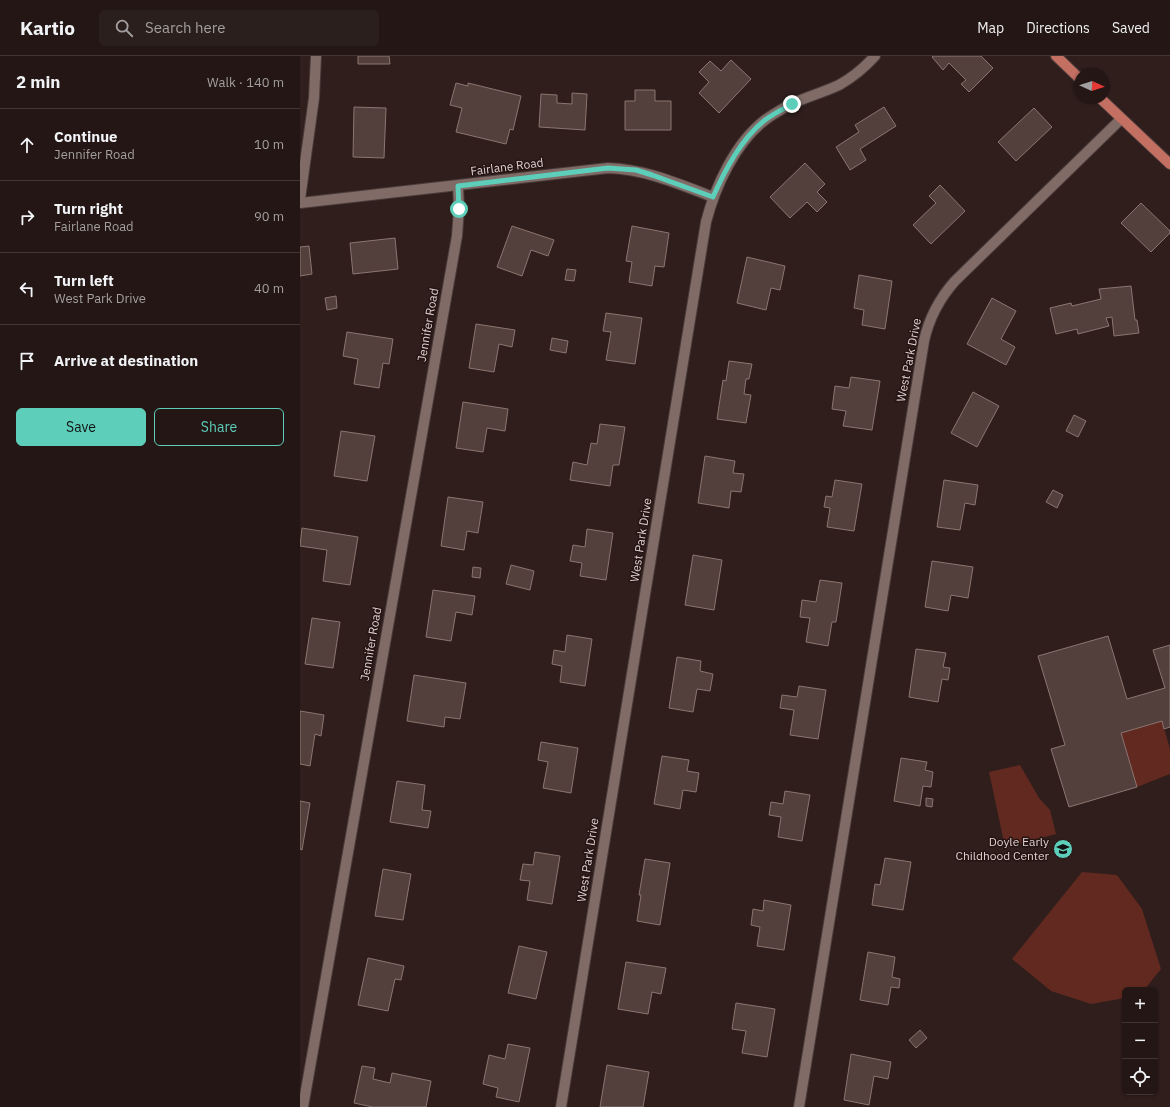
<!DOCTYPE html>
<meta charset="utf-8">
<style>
:root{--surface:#231614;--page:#2b1f1d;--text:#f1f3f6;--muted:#a39fa0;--line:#403534;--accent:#5cceba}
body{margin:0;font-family:"IBM Plex Sans",sans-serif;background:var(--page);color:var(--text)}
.controls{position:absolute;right:12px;bottom:12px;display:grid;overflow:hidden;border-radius:6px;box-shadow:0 1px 3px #0004}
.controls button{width:36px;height:36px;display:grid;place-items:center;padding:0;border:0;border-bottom:1px solid var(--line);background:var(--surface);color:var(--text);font:20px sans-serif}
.compass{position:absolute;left:774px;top:12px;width:36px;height:36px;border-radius:50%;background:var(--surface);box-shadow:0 1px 3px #0004;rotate:93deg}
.stop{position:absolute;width:12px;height:12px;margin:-9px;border:3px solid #5cceba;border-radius:50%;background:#fff}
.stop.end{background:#5cceba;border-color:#fff;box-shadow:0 1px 4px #0008}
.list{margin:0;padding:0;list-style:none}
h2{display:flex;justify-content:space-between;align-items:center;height:52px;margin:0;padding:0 16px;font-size:17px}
h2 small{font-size:13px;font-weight:400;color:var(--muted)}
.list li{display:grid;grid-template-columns:26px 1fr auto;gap:12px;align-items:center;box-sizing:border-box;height:72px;padding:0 16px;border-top:1px solid var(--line)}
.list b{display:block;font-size:15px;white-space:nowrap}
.list p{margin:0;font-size:13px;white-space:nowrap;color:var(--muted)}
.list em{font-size:13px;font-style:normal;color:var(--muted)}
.actions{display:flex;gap:8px;padding:12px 16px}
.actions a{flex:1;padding:9px 0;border:1px solid var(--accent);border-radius:6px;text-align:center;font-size:14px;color:var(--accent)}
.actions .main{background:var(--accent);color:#111}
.icon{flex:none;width:22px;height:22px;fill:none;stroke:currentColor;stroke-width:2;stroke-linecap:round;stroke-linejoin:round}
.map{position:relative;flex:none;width:870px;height:1051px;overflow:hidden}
header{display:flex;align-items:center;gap:24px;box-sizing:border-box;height:56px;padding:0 20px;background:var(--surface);border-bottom:1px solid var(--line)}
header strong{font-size:19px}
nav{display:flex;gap:22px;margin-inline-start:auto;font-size:14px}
.search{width:280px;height:36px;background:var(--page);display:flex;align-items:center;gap:10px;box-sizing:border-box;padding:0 14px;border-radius:6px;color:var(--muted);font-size:15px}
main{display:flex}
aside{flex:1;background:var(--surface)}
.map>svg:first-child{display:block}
</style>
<header>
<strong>Kartio</strong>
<div class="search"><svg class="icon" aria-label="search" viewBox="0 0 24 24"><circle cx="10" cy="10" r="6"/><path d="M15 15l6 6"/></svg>Search here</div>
<nav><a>Map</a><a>Directions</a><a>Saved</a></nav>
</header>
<main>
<aside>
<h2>2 min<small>Walk · 140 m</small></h2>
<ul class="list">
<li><svg class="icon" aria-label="ahead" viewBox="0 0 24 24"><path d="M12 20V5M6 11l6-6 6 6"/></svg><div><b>Continue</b><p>Jennifer Road</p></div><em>10 m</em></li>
<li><svg class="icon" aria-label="right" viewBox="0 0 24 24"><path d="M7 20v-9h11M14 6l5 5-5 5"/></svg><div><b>Turn right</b><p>Fairlane Road</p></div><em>90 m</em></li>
<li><svg class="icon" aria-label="left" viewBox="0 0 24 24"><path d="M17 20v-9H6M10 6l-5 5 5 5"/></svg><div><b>Turn left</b><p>West Park Drive</p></div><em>40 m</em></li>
<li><svg class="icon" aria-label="arrive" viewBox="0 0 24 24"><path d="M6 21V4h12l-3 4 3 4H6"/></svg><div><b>Arrive at destination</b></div></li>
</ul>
<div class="actions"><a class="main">Save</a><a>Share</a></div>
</aside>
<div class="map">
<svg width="870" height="1051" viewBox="0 0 870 1051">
<rect width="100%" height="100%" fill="#2f1e1b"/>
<g fill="#622920">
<path d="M862,665L870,693V718L837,731L821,677Z"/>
<path d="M720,709L739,742L750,754L756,778L705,791L689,716Z"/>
<path d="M782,816L817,819L842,853L861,913L844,934H825V942L791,948L751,935L712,903Z"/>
</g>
<g fill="#53403c" stroke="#8b7571">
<path d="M58,0H89L90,8H58Z"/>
<path d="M633,0H681L693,12L669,36L661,28L666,24L649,7L643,14L632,1Z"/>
<path d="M431,4L451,23L419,57L399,37L409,26L399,16L410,5L421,15Z"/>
<path d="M156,27L168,30V27L221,40L213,74L210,73L206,88L156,76L162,52L150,49Z"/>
<path d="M335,34H355V45H371V74H325V45H335Z"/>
<path d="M272,37L287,38L285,74L239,71L241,38L257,39V47L272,48Z"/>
<path d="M54,51L86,52L84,102L53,101Z"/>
<path d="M584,51L596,70L560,93L566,104L550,114L536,91L559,76L555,69Z"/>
<path d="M734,52L752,71L716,105L698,86Z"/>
<path d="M505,107L525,128L517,136L527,146L517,156L507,146L490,162L470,141Z"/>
<path d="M640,129L665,155L631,188L613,169L636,147L629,140Z"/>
<path d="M841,147L870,175V177L851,196L821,167Z"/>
<path d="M212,170L254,184L248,200L231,194L222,220L197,211Z"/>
<path d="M332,170L369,177L364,211L355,210L352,230L329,226L332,206L326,205Z"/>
<path d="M95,182L98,213L53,218L50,187Z"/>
<path d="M9,190L12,218L0,220V191Z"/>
<path d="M447,201L485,210L480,234L471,232L466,254L437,247Z"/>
<path d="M267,213L276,214L274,225L265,224Z"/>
<path d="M559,219L592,225L585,273L562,269L564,254L554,252Z"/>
<path d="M831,230L835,264H837L839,277L814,280L812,261L806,262L809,270L778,278L777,273L756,278L750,252L771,247L772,250L801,243L799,233Z"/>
<path d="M36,240L37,252L27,254L25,242Z"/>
<path d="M692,242L716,255L701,283L715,291L706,309L667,288Z"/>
<path d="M306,257L342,262L335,308L306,304L311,276L303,275Z"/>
<path d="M176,268L215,274L212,291L199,288L194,316L169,312Z"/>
<path d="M47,276L93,283L89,308L83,307L79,332L54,328L58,303L43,300Z"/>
<path d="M252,282L268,285L266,297L250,294Z"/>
<path d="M429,305L452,308L449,323H446L444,338L451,339L446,367L417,363L423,324L426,325Z"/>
<path d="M551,321L580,325L572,374L543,370L546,355L532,353L535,330L549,332Z"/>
<path d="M673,336L699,350L677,391L651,377Z"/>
<path d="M163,346L208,353L205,375L187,372L183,396L156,392Z"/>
<path d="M774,359L786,365L778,381L766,375Z"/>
<path d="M300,368L325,371L319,409H313L310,430L270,424L273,406L287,409L291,387L297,388Z"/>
<path d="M41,375L75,380L67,425L34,420Z"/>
<path d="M405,400L435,405L433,417L444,418L441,436L431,435L429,452L398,447Z"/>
<path d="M535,424L562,428L554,475L527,471L530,452L524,451L526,440L532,441Z"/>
<path d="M644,424L678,429L675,449L665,447L660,474L637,471Z"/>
<path d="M753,434L763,439L757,452L746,446Z"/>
<path d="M148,441L183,446L178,477L167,475L164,494L141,490Z"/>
<path d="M2,472L58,481L50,529L23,525L27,494L0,490Z"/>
<path d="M287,473L313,477L306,524L280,520L282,507L270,505L273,489L285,491Z"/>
<path d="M393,499L422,504L414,554L385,549Z"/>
<path d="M632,505L673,511L668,542L651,539L648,555L625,551Z"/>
<path d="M211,509L234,515L230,534L206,528Z"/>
<path d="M173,511L181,512L180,522L172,521Z"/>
<path d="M520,524L542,527L536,566H532L528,590L506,586L510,562L500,561L502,544L516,546Z"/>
<path d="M133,534L175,540L172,559L156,556L151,585L126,581Z"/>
<path d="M12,562L40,566L33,612L5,608Z"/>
<path d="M267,579L292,583L285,630L260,626L262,610L252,608L254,594L265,596Z"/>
<path d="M808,580L827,643L865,632L853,594L870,589V671L864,673L862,665L821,677L837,731L769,751L751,693L765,689L738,600Z"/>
<path d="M616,593L646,597L643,611L650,612L648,624L642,623L638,646L609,641Z"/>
<path d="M377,601L401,605L400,615L413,618L410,635L397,633L393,656L369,652Z"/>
<path d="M114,619L166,627L160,663L145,661L144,671L107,665Z"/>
<path d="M499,630L526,634L518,683L490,679L494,654L480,652L482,639L497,641Z"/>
<path d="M0,655L24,659L21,680L15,678L10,710L0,708Z"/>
<path d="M241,686L278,692L271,737L243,732L248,706L238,704Z"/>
<path d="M362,700L389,704L387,715L399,717L396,736L383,734L380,753L354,748Z"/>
<path d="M601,702L627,706L625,714L633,716L631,731L623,730L620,750L594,745Z"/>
<path d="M97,725L125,729L122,754L131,755L128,772L90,766Z"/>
<path d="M485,735L510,739L502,785L478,781L481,761L469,759L471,746L483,748Z"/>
<path d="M626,742L633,743L632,751L626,750Z"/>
<path d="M0,745L10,747L2,794L0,793Z"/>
<path d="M235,796L260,800L252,848L227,844L230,825L220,824L223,808L233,809Z"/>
<path d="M585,802L611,806L603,854L572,849L575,828L580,829Z"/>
<path d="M345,803L370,807L360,869L337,865L341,839H339Z"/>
<path d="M83,813L111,818L103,864L75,860Z"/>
<path d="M464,844L491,849L484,894L457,890L460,871L451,869L453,853L463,855Z"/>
<path d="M219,890L247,896L236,943L208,937Z"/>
<path d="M568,896L595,901L592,921L600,923L599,932L591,931L588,949L560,944Z"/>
<path d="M68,902L104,910L101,924L95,923L88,955L58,949Z"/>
<path d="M326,906L366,912L361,938L352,936L348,958L318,953Z"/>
<path d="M436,947L475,953L467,1001L442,997L446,975L432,973Z"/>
<path d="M620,974L627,982L616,992L609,984Z"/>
<path d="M208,988L230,992L219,1046L196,1041L198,1032L183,1028L189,999L205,1003Z"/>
<path d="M551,998L591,1006L588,1023L574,1020L569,1049L544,1044Z"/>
<path d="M307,1009L349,1016L343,1051H300Z"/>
<path d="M62,1010L75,1012L73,1023L90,1027L92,1017L131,1025L126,1051H73L54,1047Z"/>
</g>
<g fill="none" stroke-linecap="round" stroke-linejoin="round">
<defs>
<g id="minor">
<path d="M0,143L14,42L16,0"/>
<path d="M0,147L308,112C345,113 379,128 413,141"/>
<path d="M3,1051L157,180L159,153L158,130"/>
<path d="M261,1051L406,166C415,131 435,87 465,64C473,58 482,53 491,48C507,41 524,36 539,29C552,22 565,11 575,0"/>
<path d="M499,1051L624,285C629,262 639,243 655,225L821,63"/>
</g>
<g id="major">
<path d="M756,0L780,23"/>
<path d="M800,42L870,108"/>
</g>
</defs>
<use href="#minor" stroke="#4a3c3b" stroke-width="12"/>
<use href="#major" stroke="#4a3c3b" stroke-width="12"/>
<use href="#minor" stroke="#806b67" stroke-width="10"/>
<use href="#major" stroke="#c36f62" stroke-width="10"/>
</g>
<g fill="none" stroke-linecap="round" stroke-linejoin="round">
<path stroke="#5cceba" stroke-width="5" d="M159,153L158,130L308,112L336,114L352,119L413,141C425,114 441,83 465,64C473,58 483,53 492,48"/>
</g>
<defs>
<symbol id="school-disc" viewBox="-11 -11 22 22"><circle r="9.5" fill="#5cceba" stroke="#251412"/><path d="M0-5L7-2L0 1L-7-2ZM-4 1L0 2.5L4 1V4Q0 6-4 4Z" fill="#111"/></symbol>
</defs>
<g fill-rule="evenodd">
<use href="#school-disc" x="752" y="782" width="22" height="22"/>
</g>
<g text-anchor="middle" stroke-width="3" stroke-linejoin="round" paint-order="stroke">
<g font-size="12" fill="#ded2d0" stroke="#251412">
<text transform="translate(207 111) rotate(-7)" y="4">Fairlane Road</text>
<text transform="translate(128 269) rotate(-80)" y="4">Jennifer Road</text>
<text transform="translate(609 304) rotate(-79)" y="4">West Park Drive</text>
<text transform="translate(341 484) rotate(-81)" y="4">West Park Drive</text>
<text transform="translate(71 588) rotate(-80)" y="4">Jennifer Road</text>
<text transform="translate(288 804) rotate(-81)" y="4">West Park Drive</text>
</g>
<g font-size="12" fill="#ded2d0" stroke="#251412" text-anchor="end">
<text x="749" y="790">Doyle Early<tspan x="749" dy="14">Childhood Center</tspan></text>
</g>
</g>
</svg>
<div class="controls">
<button>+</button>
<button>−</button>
<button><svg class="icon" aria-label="locate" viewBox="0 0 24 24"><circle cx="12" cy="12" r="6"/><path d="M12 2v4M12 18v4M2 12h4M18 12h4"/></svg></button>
</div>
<svg class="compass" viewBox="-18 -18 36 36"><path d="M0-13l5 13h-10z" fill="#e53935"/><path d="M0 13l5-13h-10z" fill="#a39fa0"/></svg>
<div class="stop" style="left:159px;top:153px"></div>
<div class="stop end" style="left:492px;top:48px"></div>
</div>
</main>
